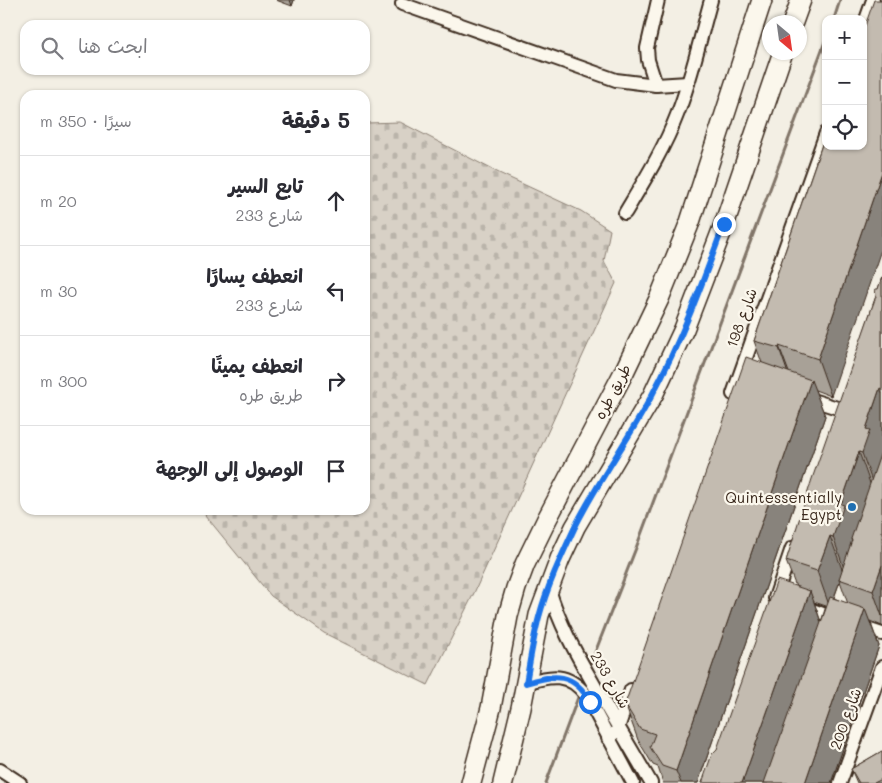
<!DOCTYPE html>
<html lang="ar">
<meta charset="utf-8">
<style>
:root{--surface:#fff;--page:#f2f2f3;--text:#2b2b33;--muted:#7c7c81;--line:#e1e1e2}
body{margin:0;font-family:Mali,"Playpen Sans Arabic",sans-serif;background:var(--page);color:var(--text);direction:rtl}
.controls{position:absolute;right:15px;top:15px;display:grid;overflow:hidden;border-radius:10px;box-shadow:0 1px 4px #0004}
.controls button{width:45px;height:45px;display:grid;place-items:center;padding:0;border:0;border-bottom:1px solid var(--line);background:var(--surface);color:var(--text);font:25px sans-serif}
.compass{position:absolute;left:762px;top:15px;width:45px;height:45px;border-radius:50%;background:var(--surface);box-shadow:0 1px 4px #0004;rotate:151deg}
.stop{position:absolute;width:15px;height:15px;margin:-11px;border:4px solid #1a73e8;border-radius:50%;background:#fff}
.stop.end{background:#1a73e8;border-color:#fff;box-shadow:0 1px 5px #0008}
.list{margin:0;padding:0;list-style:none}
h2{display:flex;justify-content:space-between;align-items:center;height:65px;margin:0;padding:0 20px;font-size:21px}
h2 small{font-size:16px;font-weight:400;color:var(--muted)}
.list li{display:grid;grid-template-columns:32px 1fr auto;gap:15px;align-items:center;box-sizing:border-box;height:90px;padding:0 20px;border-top:1px solid var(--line)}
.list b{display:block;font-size:19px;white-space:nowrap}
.list p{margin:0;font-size:16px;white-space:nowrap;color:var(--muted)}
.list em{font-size:16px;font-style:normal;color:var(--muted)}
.icon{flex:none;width:28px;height:28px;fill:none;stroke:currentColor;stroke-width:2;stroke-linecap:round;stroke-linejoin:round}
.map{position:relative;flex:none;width:882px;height:783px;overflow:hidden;direction:ltr}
.search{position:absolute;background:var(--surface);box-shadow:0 1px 4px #0004;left:20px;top:20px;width:350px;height:55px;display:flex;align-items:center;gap:12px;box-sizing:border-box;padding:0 18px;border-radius:15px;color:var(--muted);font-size:19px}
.panel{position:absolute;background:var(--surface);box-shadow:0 1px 4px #0004;left:20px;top:90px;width:350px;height:425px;border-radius:15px;direction:rtl}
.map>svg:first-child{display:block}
</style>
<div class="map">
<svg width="882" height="783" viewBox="0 0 882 783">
<defs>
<pattern id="cemetery-stones" width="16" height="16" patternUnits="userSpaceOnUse" patternTransform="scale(1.25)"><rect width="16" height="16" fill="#d8d1c6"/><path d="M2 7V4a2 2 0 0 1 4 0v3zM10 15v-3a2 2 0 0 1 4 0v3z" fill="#bab4aa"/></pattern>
</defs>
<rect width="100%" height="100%" fill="#f3efe4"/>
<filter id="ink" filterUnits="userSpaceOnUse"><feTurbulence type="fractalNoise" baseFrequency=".02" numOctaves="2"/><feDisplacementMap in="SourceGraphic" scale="10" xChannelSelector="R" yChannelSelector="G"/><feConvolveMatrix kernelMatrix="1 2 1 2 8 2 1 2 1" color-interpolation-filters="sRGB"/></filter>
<g filter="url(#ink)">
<path fill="url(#cemetery-stones)" stroke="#8a7e72" d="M400,122L499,173L581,211L610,230L604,261L616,283L474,593L428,685L324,633L271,596L201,510H365V129L367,123Z"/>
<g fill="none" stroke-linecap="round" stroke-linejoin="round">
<g stroke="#817468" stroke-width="3">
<path d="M834,19L840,0"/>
<path d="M589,668L636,548L826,39"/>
<path d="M546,783L580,692"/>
</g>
<defs>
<g id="street">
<path d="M402,4L616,80L656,85L688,83"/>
<path d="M863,28L873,0"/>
<path d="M656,85L648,60L647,48L658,0"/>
<path d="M625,213C644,181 664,149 677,115C692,78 700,38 711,0"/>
<path d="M733,394L826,133"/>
<path d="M803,397L853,413"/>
<path d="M549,589C559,623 575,652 593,683C612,717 632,750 651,783"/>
<path d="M775,598L792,548"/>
<path d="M802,606L839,620"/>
<path d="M858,626L882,634"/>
<path d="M526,683C551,675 568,672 586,695L633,783"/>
<path d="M608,738L617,731L631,690"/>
<path d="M0,770L20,783"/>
<path d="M840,783L882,667"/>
</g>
<g id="secondary">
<path d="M793,22L801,0"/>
<path d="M471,783L491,708L508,616L516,588L525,564L547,519L624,372L659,299L690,222L762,0"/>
<path d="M503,783L521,708L539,615L560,559L575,527L653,395L684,329L724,225L783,52"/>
</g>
</defs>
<use href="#street" stroke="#3b2a1e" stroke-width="16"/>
<use href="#secondary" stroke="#3b2a1e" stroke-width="22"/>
<use href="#street" stroke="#fbf7ec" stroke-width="12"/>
<use href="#secondary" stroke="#fbf7ec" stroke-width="19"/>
</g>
<g fill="#a8a197" stroke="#3b2a1e" fill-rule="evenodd">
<path d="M276,0H294L292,6Z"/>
<path d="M826,133L831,396L815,390L825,416L698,783H663L658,767L653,765L638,740L625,704L762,363L754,341Z"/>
<path d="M882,277V626L870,621L879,646L831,783H702L796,587L786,561L876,296L878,289ZM840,581L848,604L834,598ZM814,602L826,606L821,622Z"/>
<path d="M882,751V783H857L851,769Z"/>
</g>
<g fill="#88837b" stroke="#3b2a1e">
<path d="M290,0H294L292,6Z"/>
<path d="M882,172V247L831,396L818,359Z"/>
<path d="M779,346L793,383L792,385L779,348Z"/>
<path d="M811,380L825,416L698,783H681L676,771Z"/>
<path d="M880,388L882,393V458L875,490L862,453L866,429Z"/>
<path d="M859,452L872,489L852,540L851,539L855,550L846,574L833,537L841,504Z"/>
<path d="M830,536L843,572L839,579L840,581L830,608L817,571Z"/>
<path d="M882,565V616L873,591Z"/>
<path d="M810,591L823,628L768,783H742Z"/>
<path d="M865,609L879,646L831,783H805Z"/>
</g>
<g fill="#c3bbb0" stroke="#3b2a1e">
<path d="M874,0H882V172L818,359L779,346V348L754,341L826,133V146H863V26L864,25L865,26Z"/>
<path d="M882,277V389L880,388L866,429L870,430L862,453L859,452L841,504L844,505L833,537L830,536L817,571L786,561L812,479L876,296L875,289H878Z"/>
<path d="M746,357L811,380L676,771L662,766L650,747L655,734L640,729L625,704Z"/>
<path d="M882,449V565L873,591L839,579L852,540L851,539Z"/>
<path d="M777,580L810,591L742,783H702L712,754L717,749Z"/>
<path d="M830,597L865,609L805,783H764Z"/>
<path d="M882,751V779L874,783H859L851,769Z"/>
</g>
</g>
<g fill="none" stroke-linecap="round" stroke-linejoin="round" filter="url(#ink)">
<path stroke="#1a73e8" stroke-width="6" d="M590,702C574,672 554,674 526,683C530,661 533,639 539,617C547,587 561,557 574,529C597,482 628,441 652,395C681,341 703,282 724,224"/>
</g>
<circle fill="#1f6fb2" stroke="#fbf7ec" stroke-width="2" cx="852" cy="507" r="5"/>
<g text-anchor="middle" stroke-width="4.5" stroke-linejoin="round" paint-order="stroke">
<g font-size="15" fill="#3b2a1e" stroke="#fbf7ec">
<text transform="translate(742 318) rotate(-70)" y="5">شارع 198</text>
<text transform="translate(613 392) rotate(-62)" y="5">طريق طره</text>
<text transform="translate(610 680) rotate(60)" y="5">شارع 233</text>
<text transform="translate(846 719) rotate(-70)" y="5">شارع 200</text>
</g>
<g font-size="15" fill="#3b2a1e" stroke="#fbf7ec" text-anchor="end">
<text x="842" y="503">Quintessentially<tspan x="842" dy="17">Egypt</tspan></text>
</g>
</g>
</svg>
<div class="controls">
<button>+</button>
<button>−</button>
<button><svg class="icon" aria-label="locate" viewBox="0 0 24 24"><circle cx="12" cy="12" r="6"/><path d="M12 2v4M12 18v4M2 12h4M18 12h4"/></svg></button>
</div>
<svg class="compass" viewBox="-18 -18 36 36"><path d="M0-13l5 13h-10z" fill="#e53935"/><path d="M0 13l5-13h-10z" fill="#7c7c81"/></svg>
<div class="stop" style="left:590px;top:702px"></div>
<div class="stop end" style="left:724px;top:224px"></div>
<div class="search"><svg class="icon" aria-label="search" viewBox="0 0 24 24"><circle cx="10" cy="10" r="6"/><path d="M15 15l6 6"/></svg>ابحث هنا</div>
<section class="panel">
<h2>5 دقيقة<small>سيرًا · 350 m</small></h2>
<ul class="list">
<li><svg class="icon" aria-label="ahead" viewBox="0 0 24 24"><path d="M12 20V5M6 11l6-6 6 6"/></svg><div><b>تابع السير</b><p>شارع 233</p></div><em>20 m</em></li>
<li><svg class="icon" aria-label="left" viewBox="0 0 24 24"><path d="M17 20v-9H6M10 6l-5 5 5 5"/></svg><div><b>انعطف يسارًا</b><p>شارع 233</p></div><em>30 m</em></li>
<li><svg class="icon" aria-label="right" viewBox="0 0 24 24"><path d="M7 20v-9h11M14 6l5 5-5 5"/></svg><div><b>انعطف يمينًا</b><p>طريق طره</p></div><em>300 m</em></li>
<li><svg class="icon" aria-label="arrive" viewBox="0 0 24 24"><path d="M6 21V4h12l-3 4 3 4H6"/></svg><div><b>الوصول إلى الوجهة</b></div></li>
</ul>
</section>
</div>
